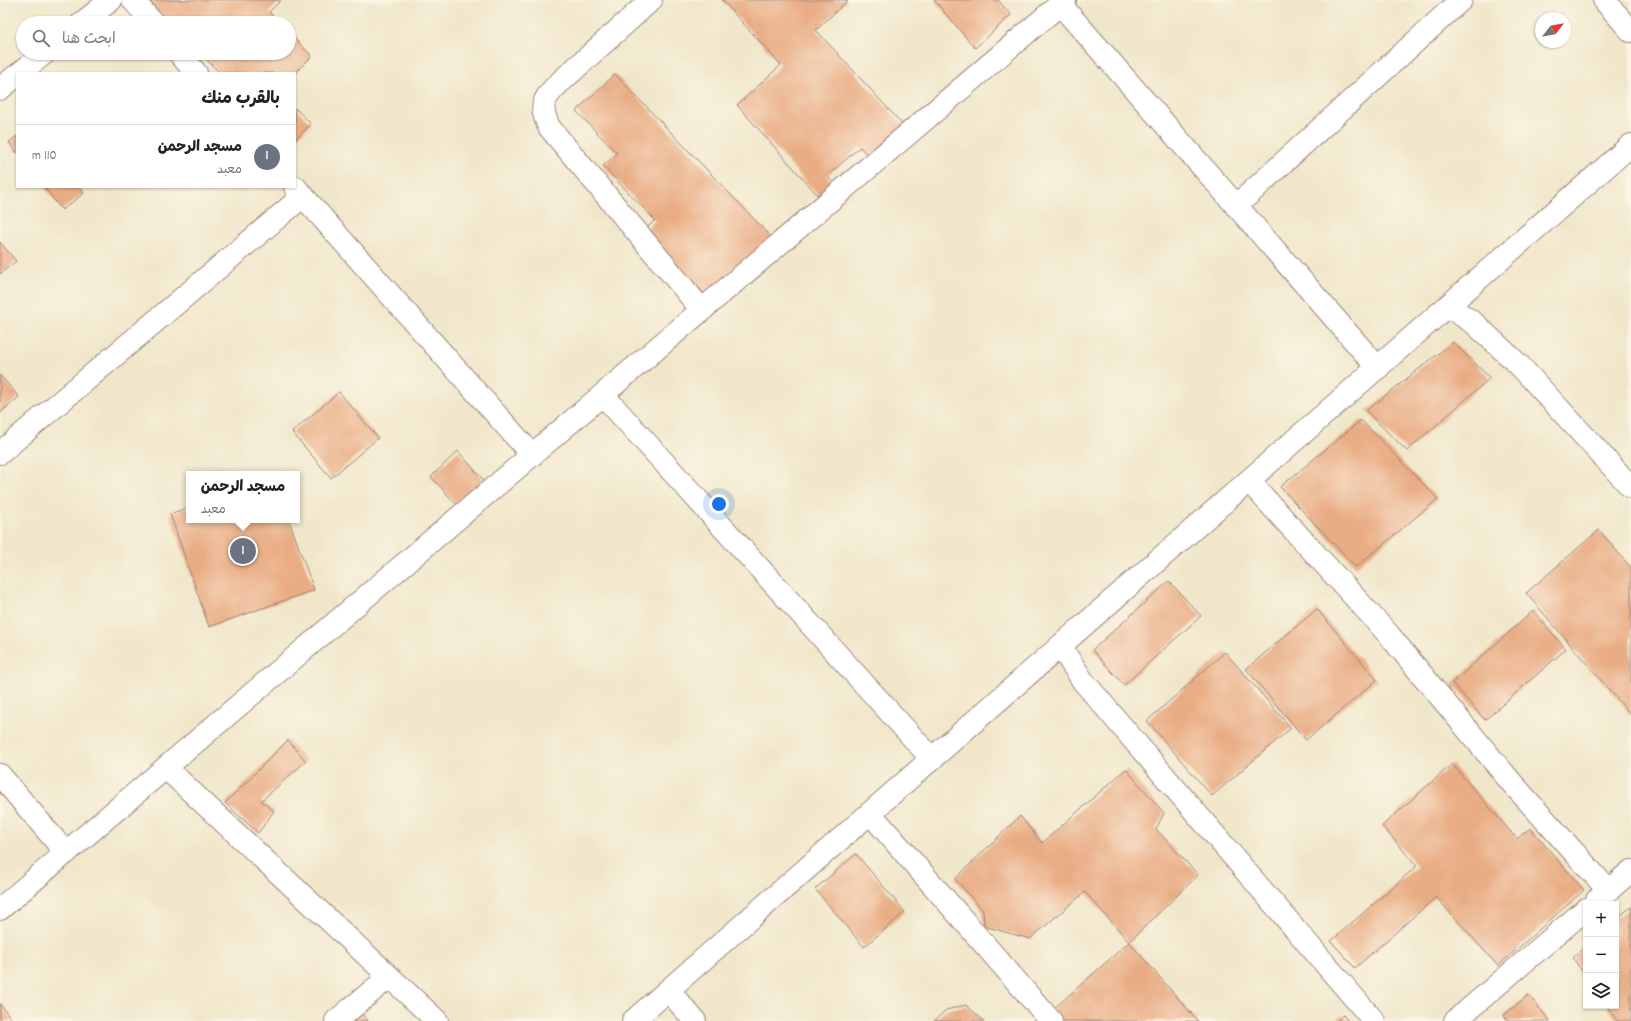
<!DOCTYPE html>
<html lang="ar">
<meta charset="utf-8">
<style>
:root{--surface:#fff;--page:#f6f6f6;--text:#222;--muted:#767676;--line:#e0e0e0;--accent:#c8321e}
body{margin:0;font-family:Dekko,"Playpen Sans Arabic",sans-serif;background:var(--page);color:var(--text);direction:rtl}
.controls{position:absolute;right:12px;bottom:12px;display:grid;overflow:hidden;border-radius:0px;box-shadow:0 1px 3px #0004}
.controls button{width:36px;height:36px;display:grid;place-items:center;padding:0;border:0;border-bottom:1px solid var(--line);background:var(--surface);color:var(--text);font:20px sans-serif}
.compass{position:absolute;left:1535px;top:12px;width:36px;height:36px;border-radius:50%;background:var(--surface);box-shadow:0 1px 3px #0004;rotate:59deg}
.you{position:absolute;left:719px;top:504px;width:14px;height:14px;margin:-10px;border:3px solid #fff;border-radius:50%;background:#1a73e8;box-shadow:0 0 0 6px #1a73e833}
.badge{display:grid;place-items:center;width:26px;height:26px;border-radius:50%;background:var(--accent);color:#fff;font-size:13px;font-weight:700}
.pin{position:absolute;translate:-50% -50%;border:2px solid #fff;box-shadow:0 1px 4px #0006}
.popup{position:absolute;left:186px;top:471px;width:114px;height:52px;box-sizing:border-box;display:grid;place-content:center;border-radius:0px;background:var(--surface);filter:drop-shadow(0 1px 3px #0005);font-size:13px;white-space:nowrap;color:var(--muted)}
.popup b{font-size:15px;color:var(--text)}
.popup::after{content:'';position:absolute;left:50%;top:100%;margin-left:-8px;border:8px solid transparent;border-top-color:var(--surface)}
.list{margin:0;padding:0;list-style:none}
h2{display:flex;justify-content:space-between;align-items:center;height:52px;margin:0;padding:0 16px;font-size:17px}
h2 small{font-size:13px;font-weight:400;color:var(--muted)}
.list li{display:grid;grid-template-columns:26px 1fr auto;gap:12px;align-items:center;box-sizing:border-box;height:64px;padding:0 16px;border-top:1px solid var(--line)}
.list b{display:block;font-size:15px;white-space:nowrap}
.list p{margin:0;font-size:13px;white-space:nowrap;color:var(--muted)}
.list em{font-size:13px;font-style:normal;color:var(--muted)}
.icon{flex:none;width:22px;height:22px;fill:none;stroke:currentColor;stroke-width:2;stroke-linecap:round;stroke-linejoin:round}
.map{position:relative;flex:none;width:1631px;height:1021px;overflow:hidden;direction:ltr}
.search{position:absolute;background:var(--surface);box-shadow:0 1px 3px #0004;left:16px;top:16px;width:280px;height:44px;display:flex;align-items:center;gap:10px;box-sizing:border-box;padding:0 14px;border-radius:22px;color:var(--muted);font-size:15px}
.panel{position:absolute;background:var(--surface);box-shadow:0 1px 3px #0004;left:16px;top:72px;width:280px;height:116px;border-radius:0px;direction:rtl}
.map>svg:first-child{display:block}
</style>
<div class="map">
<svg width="1631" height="1021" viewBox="0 0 1631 1021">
<rect width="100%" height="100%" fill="#fcf5e5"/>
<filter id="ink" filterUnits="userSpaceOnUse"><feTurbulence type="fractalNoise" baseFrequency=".025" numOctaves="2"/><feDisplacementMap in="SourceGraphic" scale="8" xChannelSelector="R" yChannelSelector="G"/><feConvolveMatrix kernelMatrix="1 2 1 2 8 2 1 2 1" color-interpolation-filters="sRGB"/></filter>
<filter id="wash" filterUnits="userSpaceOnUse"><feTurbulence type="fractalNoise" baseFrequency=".012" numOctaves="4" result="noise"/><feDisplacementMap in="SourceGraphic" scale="16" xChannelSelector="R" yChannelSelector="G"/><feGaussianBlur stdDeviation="0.9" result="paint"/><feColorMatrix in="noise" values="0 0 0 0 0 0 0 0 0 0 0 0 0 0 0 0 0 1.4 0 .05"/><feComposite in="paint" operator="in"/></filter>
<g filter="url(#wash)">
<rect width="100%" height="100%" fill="#f0e7ca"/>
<g id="blocks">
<g fill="#e9ad85">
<path d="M149,0H281L269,12L279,23H171Z"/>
<path d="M722,0H848L816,30L915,138L881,170L860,147L827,176L846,196L831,210L737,105L781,65Z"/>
<path d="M934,0H998L1011,15L975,48Z"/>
<path d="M289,33L312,56L295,73H220L200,53H289Z"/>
<path d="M615,74L779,245L716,306L644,231L655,220L603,166L617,153L576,111Z"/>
<path d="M295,108L311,124L295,140Z"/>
<path d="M17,136V153L9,142Z"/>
<path d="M44,187H79L84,193L62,210Z"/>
<path d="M0,242L16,261L0,274Z"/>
<path d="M1453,342L1490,378L1407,451L1366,411Z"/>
<path d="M0,375L19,397L0,413Z"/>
<path d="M339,392L378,438L331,478L292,432Z"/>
<path d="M1361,420L1438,499L1356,567L1280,487Z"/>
<path d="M458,451L487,484L460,508L431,477Z"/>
<path d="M189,507V520H289L314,590L209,627L170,514Z"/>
<path d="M1599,530L1631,568V715L1526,593Z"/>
<path d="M1169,581L1201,616L1124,685L1092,650Z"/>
<path d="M1317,609L1377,680L1306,740L1246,669Z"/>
<path d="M1533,611L1566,649L1485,720L1452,683Z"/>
<path d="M1225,652L1291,728L1212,796L1147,721Z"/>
<path d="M288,740L306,761L261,801L274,811L258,833L225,803Z"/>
<path d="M1452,764L1517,839L1530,828L1584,890L1498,966L1436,897L1355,968L1331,941L1417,866L1382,826Z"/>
<path d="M1126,769L1164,813L1156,829L1198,875L1129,942L1085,892L1030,939L984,926L983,911L955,879L1020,816L1042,843Z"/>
<path d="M856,854L905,912L864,947L815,889Z"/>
<path d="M1631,907V1021H1617L1607,1006H1616V919Z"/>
<path d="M1129,942L1198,1021H1058L1050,1012Z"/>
<path d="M1586,945V977L1573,958Z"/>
<path d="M1528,995L1550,1021H1508L1504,1015Z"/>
<path d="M0,1004L13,1021H0Z"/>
<path d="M966,1005L984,1021H934L946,1010Z"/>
<path d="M358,1008L368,1021H342Z"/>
<path d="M1343,1015L1348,1021H1336Z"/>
</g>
</g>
</g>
<g filter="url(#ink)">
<use href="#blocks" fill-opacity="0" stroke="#9d837a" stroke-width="1"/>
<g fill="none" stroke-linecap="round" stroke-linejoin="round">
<defs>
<g id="street">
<path d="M133,0L153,23"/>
<path d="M651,0L557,85C541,102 540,106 549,127L702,310"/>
<path d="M1060,4L1378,368"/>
<path d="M82,23L111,0"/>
<path d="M179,53L196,73"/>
<path d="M20,73L45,53"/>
<path d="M0,89L17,75"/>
<path d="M295,187L532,455"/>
<path d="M1236,206L1461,0"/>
<path d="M1448,306L1475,324L1520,366L1631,487"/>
<path d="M603,395L932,759"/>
<path d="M0,453L303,196"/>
<path d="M1249,481L1389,635L1511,782L1608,890"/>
<path d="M1060,646L1083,681L1374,1021"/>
<path d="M166,768L437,1021"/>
<path d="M0,775L66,853"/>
<path d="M870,813L1051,1021"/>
<path d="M1597,900L1631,871"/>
<path d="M0,909L1065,0"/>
<path d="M668,990L695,1021"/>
<path d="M336,1021L389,977"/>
<path d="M633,1021L1631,145"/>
<path d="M1455,1021L1586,909"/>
</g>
<path id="secondary" d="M1604,0L1631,31"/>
</defs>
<use href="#street" stroke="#9d837a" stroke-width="24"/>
<use href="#secondary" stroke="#9d837a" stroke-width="24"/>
<use href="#street" stroke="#fff" stroke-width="22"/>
<use href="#secondary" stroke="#fff" stroke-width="22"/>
</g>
</g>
</svg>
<div class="controls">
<button>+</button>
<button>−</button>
<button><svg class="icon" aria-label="layers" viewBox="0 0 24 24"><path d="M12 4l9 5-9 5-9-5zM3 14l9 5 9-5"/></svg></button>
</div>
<svg class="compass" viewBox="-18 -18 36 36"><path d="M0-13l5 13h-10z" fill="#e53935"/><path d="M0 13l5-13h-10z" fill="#767676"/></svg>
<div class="you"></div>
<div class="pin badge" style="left:243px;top:551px;background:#6b7280">1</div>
<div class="popup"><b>مسجد الرحمن</b>معبد</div>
<div class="search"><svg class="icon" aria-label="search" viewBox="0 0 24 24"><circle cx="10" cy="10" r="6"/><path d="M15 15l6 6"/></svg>ابحث هنا</div>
<section class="panel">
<h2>بالقرب منك<small></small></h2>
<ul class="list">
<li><span class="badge" style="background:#6b7280">1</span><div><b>مسجد الرحمن</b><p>معبد</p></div><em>110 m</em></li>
</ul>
</section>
</div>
